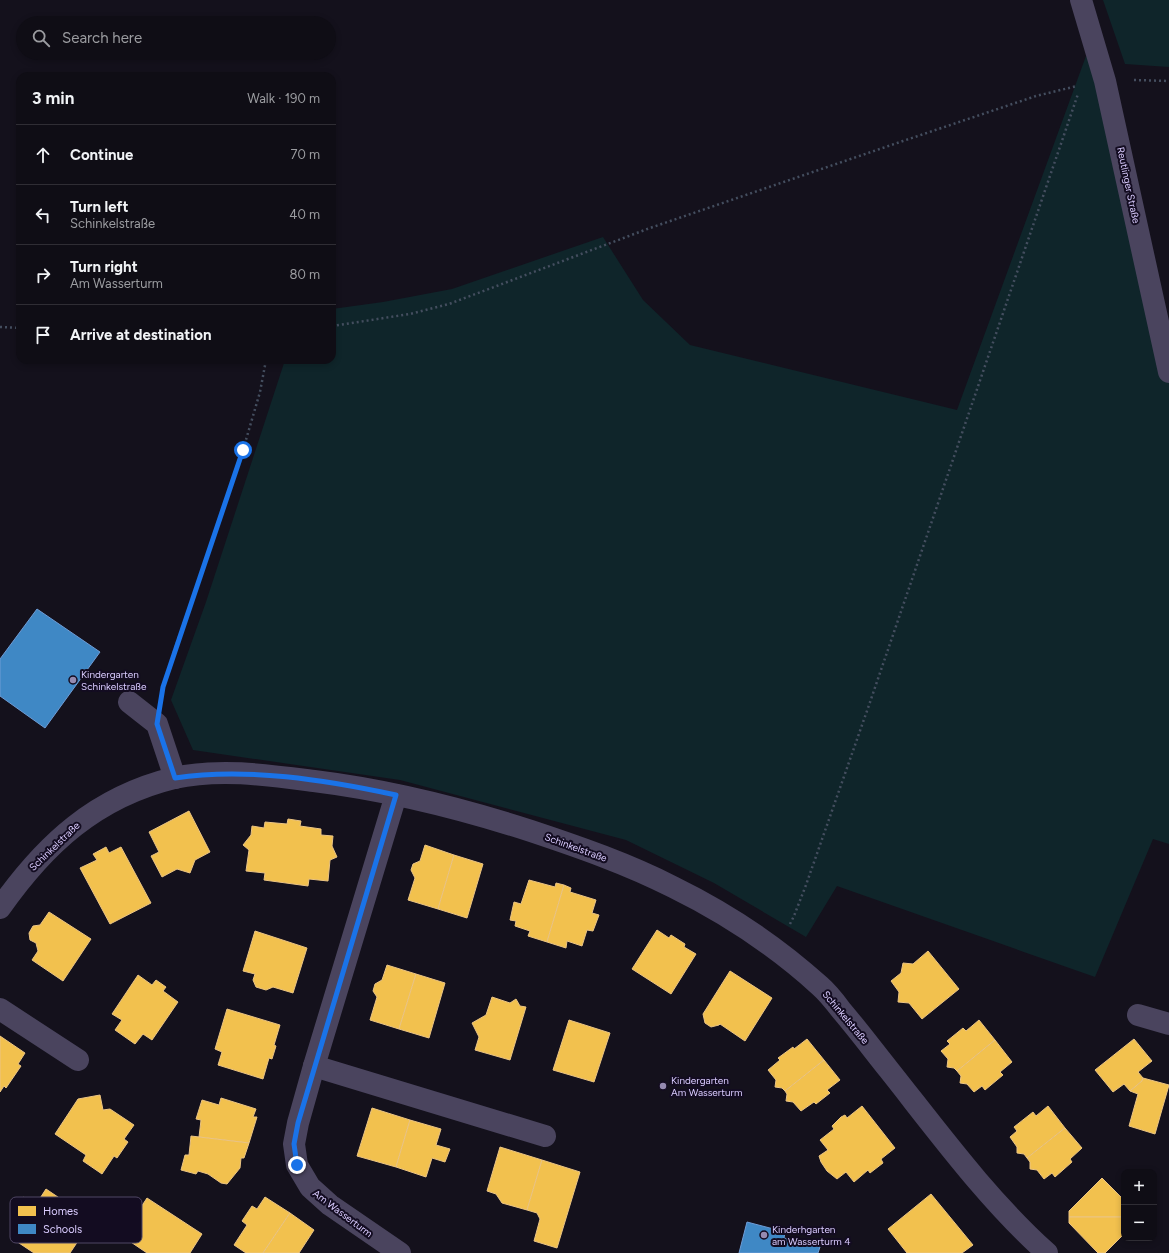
<!DOCTYPE html>
<meta charset="utf-8">
<style>
:root{--surface:#0f0d15;--page:#18161e;--text:#f1f3f6;--muted:#9b9ca0;--line:#2f2d34}
body{margin:0;font-family:Figtree,sans-serif;background:var(--page);color:var(--text)}
.controls{position:absolute;right:12px;bottom:12px;display:grid;overflow:hidden;border-radius:8px;box-shadow:0 2px 6px #0003}
.controls button{width:36px;height:36px;display:grid;place-items:center;padding:0;border:0;border-bottom:1px solid var(--line);background:var(--surface);color:var(--text);font:20px sans-serif}
.stop{position:absolute;width:12px;height:12px;margin:-9px;border:3px solid #1a73e8;border-radius:50%;background:#fff}
.stop.end{background:#1a73e8;border-color:#fff;box-shadow:0 1px 4px #0008}
.list{margin:0;padding:0;list-style:none}
h2{display:flex;justify-content:space-between;align-items:center;height:52px;margin:0;padding:0 16px;font-size:17px}
h2 small{font-size:13px;font-weight:400;color:var(--muted)}
.list li{display:grid;grid-template-columns:26px 1fr auto;gap:12px;align-items:center;box-sizing:border-box;height:60px;padding:0 16px;border-top:1px solid var(--line)}
.list b{display:block;font-size:15px;white-space:nowrap}
.list p{margin:0;font-size:13px;white-space:nowrap;color:var(--muted)}
.list em{font-size:13px;font-style:normal;color:var(--muted)}
.icon{flex:none;width:22px;height:22px;fill:none;stroke:currentColor;stroke-width:2;stroke-linecap:round;stroke-linejoin:round}
.map{position:relative;flex:none;width:1169px;height:1253px;overflow:hidden}
.search{position:absolute;background:var(--surface);box-shadow:0 2px 6px #0003;left:16px;top:16px;width:320px;height:44px;display:flex;align-items:center;gap:10px;box-sizing:border-box;padding:0 14px;border-radius:22px;color:var(--muted);font-size:15px}
.panel{position:absolute;background:var(--surface);box-shadow:0 2px 6px #0003;left:16px;top:72px;width:320px;height:292px;border-radius:12px}
.map>svg:first-child{display:block}
</style>
<div class="map">
<svg width="1169" height="1253" viewBox="0 0 1169 1253">
<rect width="100%" height="100%" fill="#14111c"/>
<g fill="#0f252a">
<path d="M1103,0H1169V67L1125,64Z"/>
<path d="M1086,56L1105,81L1169,372V844L1153,839L1095,977L837,886L806,937L714,883L626,840L400,780L193,750L171,700L206,602L285,360H332V309L383,302L452,289L603,237L643,300L690,345L957,410Z"/>
</g>
<g fill="#f2c14e" stroke="#ebc483">
<path d="M189,811L210,852L195,860L190,873L177,869L162,877L151,856L159,852L149,832Z"/>
<path d="M288,819L301,821L300,826L321,829V835L333,836L332,846L337,857L330,860L328,881L309,879L308,886L264,880L265,873L246,871L249,850L243,845L251,835L252,826L264,828L265,822L287,824Z"/>
<path d="M425,845L454,855L438,909L408,900L415,878L411,870L413,864L420,861Z"/>
<path d="M106,847L109,853L121,847L151,903L110,924L80,868L97,860L93,854Z"/>
<path d="M454,855L483,864L467,918L438,909Z"/>
<path d="M529,880L555,887L556,883L564,885L547,942L528,936L530,931L515,926L516,921L510,920L514,902L521,904Z"/>
<path d="M564,885L571,888L570,892L596,900L592,913L599,915L593,931L587,930L582,946L567,941L566,948L547,942Z"/>
<path d="M49,912L91,939L63,981L32,960L38,951L36,943L30,940L29,933L33,926L40,925Z"/>
<path d="M657,930L669,938L671,935L685,944L684,947L696,954L671,994L632,969Z"/>
<path d="M255,931L307,948L293,993L273,987L266,990L256,987L253,980L255,974L243,971Z"/>
<path d="M928,951L959,989L922,1019L909,1003L898,1002L899,992L891,981L901,973L903,963L913,964Z"/>
<path d="M387,965L416,974L399,1029L370,1020L377,997L373,991L375,984L382,980Z"/>
<path d="M730,971L772,998L745,1041L720,1024L719,1025L711,1027L705,1023L703,1014Z"/>
<path d="M416,974L445,983L429,1038L399,1029Z"/>
<path d="M138,975L152,985L156,980L166,987L163,991L178,1002L152,1040L143,1034L135,1044L115,1030L122,1020L112,1014Z"/>
<path d="M492,997L510,1003L516,999L520,1006L526,1007L510,1060L475,1050L479,1037L472,1023L486,1015Z"/>
<path d="M227,1009L280,1025L274,1045L276,1046L272,1059L269,1058L263,1079L218,1065L222,1052L215,1049Z"/>
<path d="M569,1020L610,1033L594,1082L553,1070Z"/>
<path d="M979,1020L995,1040L957,1071L954,1068L947,1067L948,1059L941,1051L950,1044L947,1041L963,1028L966,1031Z"/>
<path d="M0,1036L25,1053L18,1064L21,1066L6,1088L4,1086L0,1092Z"/>
<path d="M807,1039L824,1060L785,1091L782,1088L775,1087L776,1080L768,1070L780,1060L778,1058L793,1047L794,1049Z"/>
<path d="M1134,1039L1152,1061L1138,1072L1143,1078L1142,1081L1130,1091L1124,1084L1113,1092L1095,1070Z"/>
<path d="M995,1040L1012,1062L1000,1072L1003,1075L985,1090L982,1086L974,1092L967,1084L960,1083L961,1076L957,1071Z"/>
<path d="M824,1060L840,1080L827,1090L830,1093L816,1104L814,1102L801,1111L793,1102L786,1101L787,1094L785,1091Z"/>
<path d="M1143,1078L1169,1085L1155,1134L1129,1126L1138,1094L1130,1091L1142,1081Z"/>
<path d="M100,1095L103,1110L110,1109L134,1125L124,1139L128,1142L117,1158L114,1156L102,1174L83,1161L86,1155L55,1134L78,1099Z"/>
<path d="M221,1098L256,1109L253,1117H257L249,1143L199,1137L201,1120L196,1119L202,1100L219,1105Z"/>
<path d="M862,1106L895,1148L881,1159L883,1163L870,1173L868,1170L854,1182L846,1172L837,1179L827,1171L821,1162L819,1156L828,1150L820,1140L834,1129L832,1126L841,1117L845,1115L847,1118Z"/>
<path d="M1048,1106L1065,1128L1027,1158L1024,1154L1017,1153V1147L1010,1137L1017,1131L1014,1127L1033,1112L1036,1116Z"/>
<path d="M372,1108L410,1120L396,1167L357,1156Z"/>
<path d="M410,1120L441,1129L436,1145L450,1149L445,1162L432,1158L426,1177L396,1167Z"/>
<path d="M1065,1128L1082,1148L1070,1159L1072,1162L1055,1177L1052,1173L1044,1179L1037,1170L1030,1169V1162L1027,1158Z"/>
<path d="M191,1136L249,1143L244,1158H241L240,1168L227,1184L221,1183L208,1174L198,1171L196,1174L181,1170L185,1155H189Z"/>
<path d="M500,1147L542,1160L527,1210L502,1203L496,1194L487,1191Z"/>
<path d="M542,1160L580,1172L557,1248L534,1241L540,1219L537,1213L527,1210Z"/>
<path d="M1102,1178L1124,1200V1217H1069V1211Z"/>
<path d="M46,1189L92,1220L70,1253H34L13,1239L24,1222L11,1214L23,1197L35,1206Z"/>
<path d="M931,1194L973,1245L962,1253H907L888,1229Z"/>
<path d="M265,1197L290,1213L263,1253H246L234,1245L247,1225L242,1221L252,1206L257,1209Z"/>
<path d="M147,1198L202,1234L190,1253H147L122,1236Z"/>
<path d="M290,1213L314,1230L299,1253H263Z"/>
<path d="M1069,1217H1124V1234L1105,1253H1098L1069,1223Z"/>
</g>
<g fill="#3f88c5" stroke="#6e9cd6">
<path d="M37,609L100,652L45,728L0,696V659Z"/>
<path d="M747,1222L785,1232L784,1238L820,1247L818,1253H739Z"/>
</g>
<g fill="none" stroke-linecap="round" stroke-linejoin="round">
<g stroke="#444e5f" stroke-width="2.5" stroke-dasharray="2 3" stroke-linecap="butt">
<path d="M1134,80L1169,81"/>
<path d="M332,326L410,314L449,304L650,228L903,141L1036,96L1077,86"/>
<path d="M0,327L20,328"/>
<path d="M162,691L175,648L218,526L243,450L260,392L266,360"/>
<path d="M790,924L794,916L806,885L868,708L1078,94"/>
</g>
<g stroke="#4a445e" stroke-width="22">
<path d="M1081,0L1105,81L1169,372"/>
<path d="M129,702L157,724L175,778"/>
<path d="M396,795L314,1066L298,1123L294,1144L297,1165L310,1187L330,1205L400,1253"/>
<path d="M0,908C45,844 96,797 174,778C220,768 268,775 314,781C387,790 460,808 531,831C579,847 628,864 673,887C726,913 776,946 820,986C828,993 835,1002 841,1010C858,1030 873,1050 889,1070C939,1133 987,1199 1047,1253"/>
<path d="M0,1009L78,1060"/>
<path d="M1138,1015L1169,1024"/>
<path d="M314,1066L545,1136"/>
</g>
</g>
<g fill="none" stroke-linecap="round" stroke-linejoin="round">
<path stroke="#1a73e8" stroke-width="5" d="M243,450L163,687L157,724L175,778C246,767 326,780 396,795L298,1123L294,1144L297,1165"/>
</g>
<g fill="#958bb0" stroke="#130c21" stroke-width="1.5">
<circle cx="73" cy="680" r="4"/>
<circle cx="663" cy="1086" r="4"/>
<circle cx="764" cy="1235" r="4"/>
</g>
<g text-anchor="middle" stroke-width="4" stroke-linejoin="round" paint-order="stroke">
<g font-size="10" fill="#daccff" stroke="#130c21">
<text transform="translate(1129 185) rotate(78)" y="4">Reutlinger Straße</text>
<text transform="translate(54 846) rotate(-44)" y="4">Schinkelstraße</text>
<text transform="translate(576 847) rotate(20)" y="4">Schinkelstraße</text>
<text transform="translate(846 1017) rotate(50)" y="4">Schinkelstraße</text>
<text transform="translate(343 1213) rotate(37)" y="4">Am Wasserturm</text>
</g>
<g font-size="10" fill="#daccff" stroke="#130c21" text-anchor="start">
<text x="81" y="678">Kindergarten<tspan x="81" dy="12">Schinkelstraße</tspan></text>
<text x="671" y="1084">Kindergarten<tspan x="671" dy="12">Am Wasserturm</tspan></text>
<text x="772" y="1233">Kinderhgarten<tspan x="772" dy="12">am Wasserturm 4</tspan></text>
</g>
</g>
<rect x="10" y="1197" width="132" height="46" rx="6" fill="#130c21" stroke="#4f4664" stroke-width="1"/>
<rect x="18" y="1206" width="18" height="10" fill="#f2c14e"/>
<rect x="18" y="1224" width="18" height="10" fill="#3f88c5"/>
<g font-size="11" fill="#daccff">
<text x="43" y="1215">Homes</text>
<text x="43" y="1233">Schools</text>
</g>
</svg>
<div class="controls">
<button>+</button>
<button>−</button>
</div>
<div class="stop" style="left:243px;top:450px"></div>
<div class="stop end" style="left:297px;top:1165px"></div>
<div class="search"><svg class="icon" aria-label="search" viewBox="0 0 24 24"><circle cx="10" cy="10" r="6"/><path d="M15 15l6 6"/></svg>Search here</div>
<section class="panel">
<h2>3 min<small>Walk · 190 m</small></h2>
<ul class="list">
<li><svg class="icon" aria-label="ahead" viewBox="0 0 24 24"><path d="M12 20V5M6 11l6-6 6 6"/></svg><div><b>Continue</b></div><em>70 m</em></li>
<li><svg class="icon" aria-label="left" viewBox="0 0 24 24"><path d="M17 20v-9H6M10 6l-5 5 5 5"/></svg><div><b>Turn left</b><p>Schinkelstraße</p></div><em>40 m</em></li>
<li><svg class="icon" aria-label="right" viewBox="0 0 24 24"><path d="M7 20v-9h11M14 6l5 5-5 5"/></svg><div><b>Turn right</b><p>Am Wasserturm</p></div><em>80 m</em></li>
<li><svg class="icon" aria-label="arrive" viewBox="0 0 24 24"><path d="M6 21V4h12l-3 4 3 4H6"/></svg><div><b>Arrive at destination</b></div></li>
</ul>
</section>
</div>
